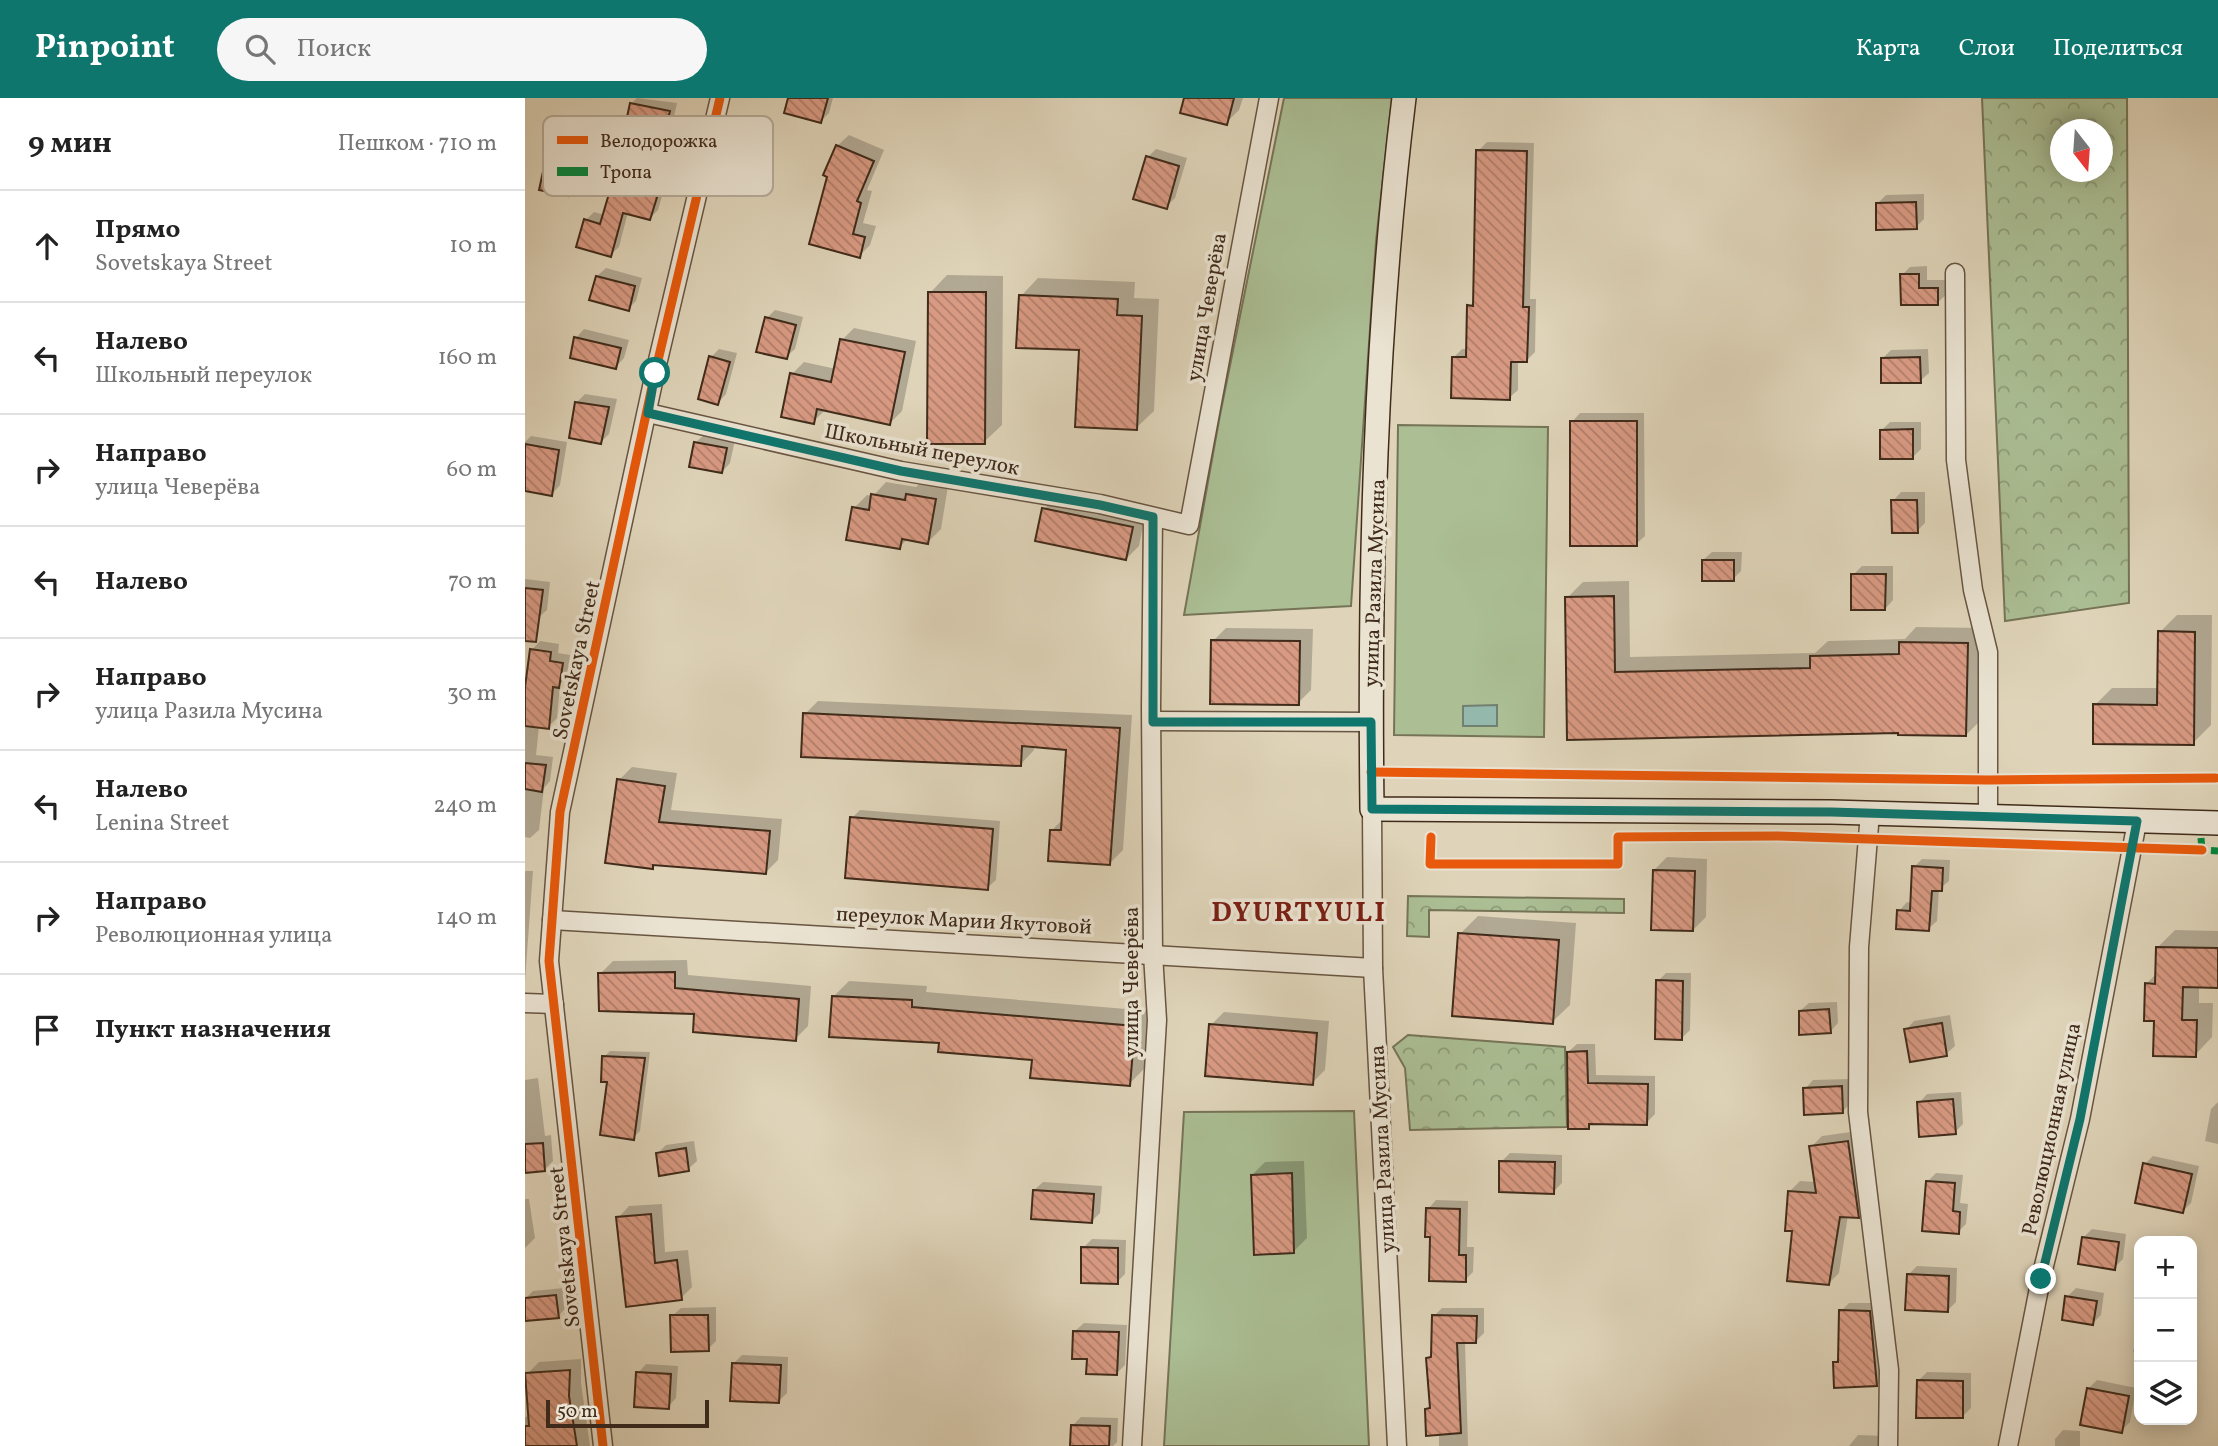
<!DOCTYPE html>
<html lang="ru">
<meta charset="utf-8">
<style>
:root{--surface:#fff;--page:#f6f6f6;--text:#222;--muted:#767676;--line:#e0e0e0;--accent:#0f766e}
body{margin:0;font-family:Vollkorn,serif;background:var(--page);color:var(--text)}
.controls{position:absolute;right:21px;bottom:21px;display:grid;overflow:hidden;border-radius:14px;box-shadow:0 4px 18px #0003}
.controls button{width:63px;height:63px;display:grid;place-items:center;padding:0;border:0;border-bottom:2px solid var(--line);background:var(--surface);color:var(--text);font:35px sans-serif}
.compass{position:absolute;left:1525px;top:21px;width:63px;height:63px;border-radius:50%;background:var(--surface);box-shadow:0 4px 18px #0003;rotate:163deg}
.scale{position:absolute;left:21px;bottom:18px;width:163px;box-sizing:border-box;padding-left:7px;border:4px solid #402b1a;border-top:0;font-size:19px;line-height:24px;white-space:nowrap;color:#402b1a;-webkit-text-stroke:5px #eae3d2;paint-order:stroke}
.stop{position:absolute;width:21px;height:21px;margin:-16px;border:5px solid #0f766e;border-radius:50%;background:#fff}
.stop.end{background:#0f766e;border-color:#fff;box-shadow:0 2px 7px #0008}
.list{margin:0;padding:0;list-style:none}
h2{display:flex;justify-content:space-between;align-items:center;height:91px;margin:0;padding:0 28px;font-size:30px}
h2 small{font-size:23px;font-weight:400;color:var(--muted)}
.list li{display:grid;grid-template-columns:46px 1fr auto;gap:21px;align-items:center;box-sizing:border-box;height:112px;padding:0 28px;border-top:2px solid var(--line)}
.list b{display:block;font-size:26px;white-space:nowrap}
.list p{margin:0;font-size:23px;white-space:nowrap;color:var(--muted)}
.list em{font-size:23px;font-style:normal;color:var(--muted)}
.icon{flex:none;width:38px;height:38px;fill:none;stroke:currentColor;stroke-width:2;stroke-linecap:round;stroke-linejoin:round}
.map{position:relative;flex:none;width:1693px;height:1348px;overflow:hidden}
header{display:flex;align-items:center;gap:42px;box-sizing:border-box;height:98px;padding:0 35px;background:var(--accent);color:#fff}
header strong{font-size:33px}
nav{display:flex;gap:38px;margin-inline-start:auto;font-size:24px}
.search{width:490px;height:63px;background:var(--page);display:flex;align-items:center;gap:18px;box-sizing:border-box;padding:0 24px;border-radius:38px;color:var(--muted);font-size:26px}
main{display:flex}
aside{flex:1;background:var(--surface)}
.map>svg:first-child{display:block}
</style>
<header>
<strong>Pinpoint</strong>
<div class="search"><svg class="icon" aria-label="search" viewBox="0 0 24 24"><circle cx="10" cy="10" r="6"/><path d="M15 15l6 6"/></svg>Поиск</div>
<nav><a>Карта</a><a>Слои</a><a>Поделиться</a></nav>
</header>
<main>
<aside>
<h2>9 мин<small>Пешком · 710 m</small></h2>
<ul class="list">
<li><svg class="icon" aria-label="ahead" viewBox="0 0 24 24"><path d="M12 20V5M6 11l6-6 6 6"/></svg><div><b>Прямо</b><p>Sovetskaya Street</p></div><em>10 m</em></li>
<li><svg class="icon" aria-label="left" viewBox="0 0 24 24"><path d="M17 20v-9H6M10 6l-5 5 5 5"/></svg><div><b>Налево</b><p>Школьный переулок</p></div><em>160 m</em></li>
<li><svg class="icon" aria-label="right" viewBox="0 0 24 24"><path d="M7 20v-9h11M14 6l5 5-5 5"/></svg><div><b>Направо</b><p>улица Чеверёва</p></div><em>60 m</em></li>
<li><svg class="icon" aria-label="left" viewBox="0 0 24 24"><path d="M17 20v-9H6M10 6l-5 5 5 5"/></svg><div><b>Налево</b></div><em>70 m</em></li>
<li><svg class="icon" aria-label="right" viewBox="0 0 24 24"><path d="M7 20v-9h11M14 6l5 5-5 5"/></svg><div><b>Направо</b><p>улица Разила Мусина</p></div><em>30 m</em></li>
<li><svg class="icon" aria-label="left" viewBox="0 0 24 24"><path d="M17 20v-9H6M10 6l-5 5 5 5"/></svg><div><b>Налево</b><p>Lenina Street</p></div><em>240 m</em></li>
<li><svg class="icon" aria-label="right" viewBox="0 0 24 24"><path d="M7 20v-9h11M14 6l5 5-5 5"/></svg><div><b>Направо</b><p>Революционная улица</p></div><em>140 m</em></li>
<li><svg class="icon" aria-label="arrive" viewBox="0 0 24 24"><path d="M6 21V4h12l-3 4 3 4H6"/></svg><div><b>Пункт назначения</b></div></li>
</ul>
</aside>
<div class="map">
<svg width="1693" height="1348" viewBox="0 0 1693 1348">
<defs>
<pattern id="forest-crowns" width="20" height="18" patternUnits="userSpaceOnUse" patternTransform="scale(1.75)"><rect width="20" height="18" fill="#abbe94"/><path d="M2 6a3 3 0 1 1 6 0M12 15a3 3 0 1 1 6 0" fill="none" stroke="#8d9b78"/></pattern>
<pattern id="building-back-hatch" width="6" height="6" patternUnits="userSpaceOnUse" patternTransform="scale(1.75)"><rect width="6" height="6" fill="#d99a83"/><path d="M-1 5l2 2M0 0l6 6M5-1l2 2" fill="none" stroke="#b17e6a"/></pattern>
</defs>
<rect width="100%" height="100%" fill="#dfd4b9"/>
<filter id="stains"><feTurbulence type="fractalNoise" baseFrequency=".00286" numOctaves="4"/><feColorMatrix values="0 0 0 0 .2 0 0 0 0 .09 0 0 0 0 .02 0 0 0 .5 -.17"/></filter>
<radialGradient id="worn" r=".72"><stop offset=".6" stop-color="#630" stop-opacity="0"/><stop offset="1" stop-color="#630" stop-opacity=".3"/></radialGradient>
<g fill="url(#forest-crowns)" stroke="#767457" stroke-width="2" fill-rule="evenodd">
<path d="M1457,0H1602L1604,505L1480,523ZM1535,32H1577V74H1535Z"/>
<path d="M883,798L1099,801V815L904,812V839L882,838Z"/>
<path d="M883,937L1040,949L1042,1029L885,1032L880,970L868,949Z"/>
</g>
<g fill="#abbe94" stroke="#767457" stroke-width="2">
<path d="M759,0H867L851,143L826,508L659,517L695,317Z"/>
<path d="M873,327L1023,329L1019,639L869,637Z"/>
<path d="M829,1013L844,1348H639L659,1014Z"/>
</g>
<path fill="#94b8ab" stroke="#728071" stroke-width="2" d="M972,607V628H938V608Z"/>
<g fill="#0003">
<path d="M112,0L152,5L145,36L137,45L107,5Z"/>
<path d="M265,0H308L304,15L296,23Z"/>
<path d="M661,0H718L714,12L701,25Z"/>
<path d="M324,37L359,52L342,92L347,93L338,125L351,128L345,147L334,158L286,145L312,48Z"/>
<path d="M962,44L1009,45L1005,201H1011L1010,254L1001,263L993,262V292L984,300L929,259L937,251H943L944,208L950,203L953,53Z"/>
<path d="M631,51L662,60L650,100L641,109L623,59Z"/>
<path d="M101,64L130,73L126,83L140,88L133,112L125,120L103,114L94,149L85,157L61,122L69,114L80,117L92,73Z"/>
<path d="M1399,96V121L1391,129L1352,106L1361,97Z"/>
<path d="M1402,168V182H1420L1421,197L1412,205L1377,177L1385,169Z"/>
<path d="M81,170L117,180L111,203L103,211L72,178Z"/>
<path d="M422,177L478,178L477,327L459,344L405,195Z"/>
<path d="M513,180L610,184L609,200L634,201L629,313L611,330L556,251L496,198Z"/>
<path d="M250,212L278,219L270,251L261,259L242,220Z"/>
<path d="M329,230L391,243L377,313L365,325L301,311L288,324L267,276L279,264L311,271L317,242Z"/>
<path d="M59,231L104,242L99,260L91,269L51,240Z"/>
<path d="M194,251L212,255L201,296L193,305L186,259Z"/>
<path d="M1403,251L1404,275L1395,283L1357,261L1366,252Z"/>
<path d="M60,296L92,301L84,336L76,344L52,304Z"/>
<path d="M1055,315H1119L1120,438L1111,446L1047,324Z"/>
<path d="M1365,324H1396V351L1388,359L1357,332Z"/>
<path d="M179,337L210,342L205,365L197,374L170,345Z"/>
<path d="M6,338L42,344L35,387L27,396L0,391V344Z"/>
<path d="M361,384L391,389L396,384L423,388L416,431L403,444L383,441L374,449L329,410L342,397L348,398Z"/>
<path d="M1376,394H1400V425L1392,433L1368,403Z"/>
<path d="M532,398L620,417L614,448L601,461L519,411Z"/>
<path d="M1187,454H1217L1216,473L1208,481L1178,462Z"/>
<path d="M1337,468H1368V502L1360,511L1328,477Z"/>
<path d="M0,481L25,484L22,512L13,520L0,518Z"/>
<path d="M1104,483L1105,559L1290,555L1303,543L1380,541L1391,529L1458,530L1457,621L1441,637L1374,633L1044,641L1042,500L1058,484Z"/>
<path d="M1652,517H1687L1686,627L1668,645L1570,607L1587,590H1634L1635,534Z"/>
<path d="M701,530L788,531L786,592L773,605L688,543Z"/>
<path d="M15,543L34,546L33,555L45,557L42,579L35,586L32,620L23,629L14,628L11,657L28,659L25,683L19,690L14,732L5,740L0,739V593L7,552Z"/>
<path d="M293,603L607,617L598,752L585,765L527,732L538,721L543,650L509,648V652L496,666L280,616Z"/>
<path d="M107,669L152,675L146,712L257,721L253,762L240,775L131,765L127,769L94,682Z"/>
<path d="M335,712L475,723L471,782L462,790L327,720Z"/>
<path d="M1142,759L1182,761L1181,819L1168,832L1129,772Z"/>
<path d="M1397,761L1425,762L1424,783L1414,791L1412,823L1403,831L1374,813L1382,804L1387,805L1389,769Z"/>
<path d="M0,773H8L0,883Z"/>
<path d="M953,818L1051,825L1045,907L1027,924L935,836Z"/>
<path d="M1650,832L1693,833V888H1674V905H1688L1687,939L1670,957L1631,921L1621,886L1632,875L1633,849Z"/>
<path d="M162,862L163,877L286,888L283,928L270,941L75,876L88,863Z"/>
<path d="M1141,875H1166L1165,932L1157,940L1133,883Z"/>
<path d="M324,883L402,888L401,894L625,913L619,971L604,986L508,961L416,943L308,899Z"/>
<path d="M1312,904L1313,925L1305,934L1275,913L1284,905Z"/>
<path d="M699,914L804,923L800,972L787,985L686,927Z"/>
<path d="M1425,917L1430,948L1421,956L1381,932L1389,923Z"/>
<path d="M1052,946H1070L1071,977L1130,978V1016L1121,1025L1068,1024L1063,1029L1043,954Z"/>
<path d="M85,953L125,954L115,1033L108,1040L84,982L79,959Z"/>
<path d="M13,980L20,1038L26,1037L28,1063L19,1072L0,1073V982Z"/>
<path d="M1325,981L1326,1005L1318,1013L1280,991L1288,982Z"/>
<path d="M1436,994L1438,1026L1430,1034L1394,1005L1402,996Z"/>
<path d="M1693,1004V1046L1680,1043L1686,1011Z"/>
<path d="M1333,1033L1343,1108L1333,1118L1323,1117L1314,1175L1304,1185L1269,1132L1264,1094L1275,1083L1291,1084L1286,1049L1297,1038Z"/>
<path d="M169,1043L172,1063L163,1071L133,1055L141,1047Z"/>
<path d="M985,1055L1037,1057V1085L1028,1094L976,1064Z"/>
<path d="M1628,1058L1674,1068L1666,1105L1658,1113L1620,1066Z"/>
<path d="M779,1063L782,1140L769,1153L727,1077L740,1064Z"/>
<path d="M1411,1075L1438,1077L1435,1105L1443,1106L1441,1126L1433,1134L1402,1084Z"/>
<path d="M518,1084L577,1088L575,1115L567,1123L509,1092Z"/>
<path d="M0,1101H4L10,1140L0,1150Z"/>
<path d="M911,1102L943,1103L942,1149H949L948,1174L940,1182L907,1137L903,1111Z"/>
<path d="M137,1106L140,1154L163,1152L167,1189L156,1200L93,1120L104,1108Z"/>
<path d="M1567,1131L1601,1136L1598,1161L1589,1170L1558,1140Z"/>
<path d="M567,1141L601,1142L600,1176L592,1184L558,1150Z"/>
<path d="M1392,1168L1432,1170L1431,1204L1422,1213L1383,1177Z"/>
<path d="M39,1190L41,1210L33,1218L0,1209V1201L8,1193Z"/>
<path d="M1551,1190L1579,1195L1576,1217L1567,1226L1542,1199Z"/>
<path d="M1324,1205H1353L1360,1278L1352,1287L1309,1265L1315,1259L1316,1213Z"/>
<path d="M191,1209V1243L183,1251L147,1218L156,1210Z"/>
<path d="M917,1210H959V1235L951,1243H940L943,1348H914V1335L902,1311L907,1306L903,1260L908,1255L909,1218Z"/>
<path d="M559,1225L602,1227L600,1267L592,1275L563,1260L550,1233Z"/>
<path d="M1614,1228V1255L1608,1254Z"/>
<path d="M217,1257L263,1259L262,1295L254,1303L208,1266Z"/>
<path d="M56,1261V1285L65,1348H0V1319L5,1318L2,1276L14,1264Z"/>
<path d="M121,1266L153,1268L151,1300L143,1309L113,1275Z"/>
<path d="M1402,1274L1446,1275V1310L1437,1319L1393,1283Z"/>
<path d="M1572,1282L1611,1290L1605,1324L1596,1333L1563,1291Z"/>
<path d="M556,1319L593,1320L592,1344L588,1348H547L548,1327Z"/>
<path d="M1538,1332L1555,1333V1348H1530V1341Z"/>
<path d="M1333,1337L1359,1338V1348H1324Z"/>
</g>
<g fill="url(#building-back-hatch)" stroke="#402b1a" stroke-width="2">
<path d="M263,0H303L296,25L259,15Z"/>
<path d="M659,0H709L702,27L655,15Z"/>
<path d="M105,5L145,13L137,46L98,38Z"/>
<path d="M311,47L349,63L332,103L336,105L328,136L340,139L335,160L284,146L302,79L298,77Z"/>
<path d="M951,52L1002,53L998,209H1004L1002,264H986L985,302L926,300L927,259H941L942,207L948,208Z"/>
<path d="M22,55L51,61L43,98L14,92Z"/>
<path d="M621,58L654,68L642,111L608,101Z"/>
<path d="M91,72L122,81L119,92L133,96L125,122L98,115L86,159L51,149L59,121L75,126Z"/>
<path d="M1391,104L1392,131L1351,132V105Z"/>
<path d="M1375,176H1394V190H1413V207H1376Z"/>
<path d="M71,178L110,188L104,213L64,202Z"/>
<path d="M403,194H461L460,346H402Z"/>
<path d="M494,197L593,201L592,217L617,218L612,332L550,329L554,252L491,250Z"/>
<path d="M240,219L271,227L262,261L231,254Z"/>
<path d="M49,239L96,250L91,271L45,260Z"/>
<path d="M315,241L380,254L365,327L292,311L289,326L256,319L265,275L306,284Z"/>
<path d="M184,258L205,264L193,307L173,301Z"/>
<path d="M1395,259L1396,285H1356V260Z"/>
<path d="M50,304L84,309L76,346L44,340Z"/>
<rect x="1045" y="323" width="67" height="125"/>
<path d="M1388,331V361H1355V332Z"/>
<path d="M169,344L202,350L197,375L164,369Z"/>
<path d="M0,346L34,352L27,398L0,393Z"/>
<path d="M346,396L380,402L381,396L411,401L403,446L377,441L375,451L321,442L327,409L344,412Z"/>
<path d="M1366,402H1392L1393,435H1367Z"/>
<path d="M517,410L608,429L601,462L510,443Z"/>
<rect x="1177" y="462" width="32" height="21"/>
<path d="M1326,476H1361L1360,512H1326Z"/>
<path d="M0,490L18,492L11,544L0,543Z"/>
<path d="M1089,498L1090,574L1285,570V558L1374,556V544L1443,545L1441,638L1373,637V635L1042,642L1040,499Z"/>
<path d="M1633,533L1670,534L1669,647L1568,646V606L1632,607Z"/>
<path d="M686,542L775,543L774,607L685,606Z"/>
<path d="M5,551L26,554L25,563L38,565L34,590L28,589L24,631L0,628V589Z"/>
<path d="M278,615L595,630L585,767L523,763L525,732H536L541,652L497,648L496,668L276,659Z"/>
<path d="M0,665L21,667L17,694L0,691Z"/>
<path d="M92,681L140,688L134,724L245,733L241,776L128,767V771L80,765Z"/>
<path d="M325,719L468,731L463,792L320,780Z"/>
<path d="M1387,768L1418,770L1417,793H1407L1404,833L1371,831L1372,812L1385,813Z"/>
<path d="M1128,772L1170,773L1168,833L1126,832Z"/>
<path d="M933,835L1034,842L1028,926L927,918Z"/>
<path d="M1631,849L1693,850V890L1658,889L1657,922H1672L1671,959L1628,958L1629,923H1619L1620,885L1630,886Z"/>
<path d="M150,874V890L274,901L271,943L168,934L169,916L74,913L73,875Z"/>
<path d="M1131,882L1158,883L1157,942L1130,941Z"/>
<path d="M307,898L387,902V909L610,928L605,988L505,980L507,962L413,954L414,945L304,939Z"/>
<path d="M1304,911L1306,935L1274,937V913Z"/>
<path d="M1417,925L1422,958L1385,964L1379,931Z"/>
<path d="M684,926L792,935L788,987L680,978Z"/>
<path d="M1062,953L1063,985L1123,986L1122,1027L1064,1026V1031H1043L1042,954Z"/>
<path d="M77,958L120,960L109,1042L75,1037L82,984H76Z"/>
<path d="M1317,988L1318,1015L1279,1017L1278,990Z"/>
<path d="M1428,1001L1431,1036L1394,1039L1392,1004Z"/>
<path d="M1323,1043L1334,1120L1315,1119L1304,1187L1262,1183L1267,1133H1260L1263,1093L1291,1095L1284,1048Z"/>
<path d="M18,1045L20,1073L0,1075V1046Z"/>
<path d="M161,1050L164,1073L134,1078L131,1055Z"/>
<path d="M974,1063L1030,1064L1029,1096L974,1094Z"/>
<path d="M1618,1065L1667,1076L1658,1115L1610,1105Z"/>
<path d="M767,1075L769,1155L729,1157L726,1077Z"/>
<path d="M1401,1083L1430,1085L1428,1113L1435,1114L1434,1136L1397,1133Z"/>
<path d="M508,1092L569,1096L567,1125L506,1121Z"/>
<path d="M901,1110L935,1111L934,1157H941V1184L904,1183L905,1139H900Z"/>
<path d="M126,1116L130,1165L152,1162L157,1202L101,1209L91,1119Z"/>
<path d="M1557,1139L1594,1144L1590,1172L1553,1166Z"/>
<path d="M556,1149L593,1150V1186L556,1185Z"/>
<path d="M1382,1176L1424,1178L1423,1214L1380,1212Z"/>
<path d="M31,1197L34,1220L0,1223V1200Z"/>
<path d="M1540,1198L1572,1203L1568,1227L1537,1222Z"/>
<path d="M1314,1212L1345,1213L1352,1288L1309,1290L1308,1264H1313Z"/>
<path d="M145,1217H183L184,1253L146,1254Z"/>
<path d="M907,1217L952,1218L951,1245H932L936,1335L901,1338L900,1311L905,1310L901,1260L906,1259Z"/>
<path d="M548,1233L594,1234L592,1277L561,1276L562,1261H547Z"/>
<path d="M207,1265L256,1267L254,1305L205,1303Z"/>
<path d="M45,1272L44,1298L52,1348H0V1328H4L0,1275Z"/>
<path d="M111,1274L146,1276L144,1311L109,1309Z"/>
<path d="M1392,1282L1438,1283V1320H1391Z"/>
<path d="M1562,1290L1604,1298L1597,1335L1555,1327Z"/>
<path d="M546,1327L585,1328L584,1348H545Z"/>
</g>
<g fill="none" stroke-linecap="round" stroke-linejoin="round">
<defs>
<g id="minor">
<path d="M1430,175L1431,362L1448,492L1463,554V718"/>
<path d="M123,315L376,373L575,406L664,427L744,0"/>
<path d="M628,623L846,624"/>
<path d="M847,711L848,870L872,1348"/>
<path d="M1345,715L1334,849L1333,1014L1364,1272L1363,1348"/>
<path d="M27,822L848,870"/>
<path d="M0,905L29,906"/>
<path d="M78,1348L24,863L35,714L130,275L195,0"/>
<path d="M607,1348L632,922L628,856L626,609L628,419"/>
<path d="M1483,1348L1516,1180L1555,1021L1612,724"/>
</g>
<path id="secondary" d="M879,0C850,235 844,475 847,711L1306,714L1693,725"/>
</defs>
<use href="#minor" stroke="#685542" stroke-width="21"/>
<use href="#secondary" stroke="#402b1a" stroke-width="26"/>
<use href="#minor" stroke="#eae3d2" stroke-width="18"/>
<use href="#secondary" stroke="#eae3d2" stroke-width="23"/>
<path stroke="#00873e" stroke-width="7" stroke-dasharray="14 7" stroke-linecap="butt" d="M1676,740L1677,752L1693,753"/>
<defs>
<g id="cycleway">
<path d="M846,674L1463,682L1691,680"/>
<path d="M906,739L905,766H1093V739L1252,738L1677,752"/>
<path d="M78,1348L24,863L35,714L130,275L195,0"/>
</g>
</defs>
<use href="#cycleway" stroke="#eae3d2" stroke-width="13"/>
<use href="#cycleway" stroke="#e8590c" stroke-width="9"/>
</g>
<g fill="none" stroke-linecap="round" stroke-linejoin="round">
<path stroke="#0f766e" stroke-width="9" d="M130,275L123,315L376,373L575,407L628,419V624H846L847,711L1306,714L1612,723L1555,1021L1516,1181"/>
</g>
<g text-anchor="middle" stroke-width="7" stroke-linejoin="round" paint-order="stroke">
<g font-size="21" fill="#402b1a" stroke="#eae3d2">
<text transform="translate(681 209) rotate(-80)" y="7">улица Чеверёва</text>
<text transform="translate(397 351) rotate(11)" y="7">Школьный переулок</text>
<text transform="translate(849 485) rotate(-88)" y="7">улица Разила Мусина</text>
<text transform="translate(51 562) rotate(-78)" y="7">Sovetskaya Street</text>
<text transform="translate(439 822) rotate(3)" y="7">переулок Марии Якутовой</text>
<text transform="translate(606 884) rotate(-90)" y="7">улица Чеверёва</text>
<text transform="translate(1526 1031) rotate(-78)" y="7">Революционная улица</text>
<text transform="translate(857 1051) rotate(-93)" y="7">улица Разила Мусина</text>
<text transform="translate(39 1149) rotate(-96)" y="7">Sovetskaya Street</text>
</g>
<g font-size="28" font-weight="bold" letter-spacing="2" fill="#7a1f14" stroke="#eae3d2">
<text x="774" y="823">DYURTYULI</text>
</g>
</g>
<rect x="18" y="18" width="230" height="80" rx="10" fill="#eae3d2" stroke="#b7ac9b" stroke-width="2"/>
<rect x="32" y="38" width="31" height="8" fill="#e8590c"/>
<rect x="32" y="69" width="31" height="9" fill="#00873e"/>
<g font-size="19" fill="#402b1a">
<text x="75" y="49">Велодорожка</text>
<text x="75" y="80">Тропа</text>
</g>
<rect width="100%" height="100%" filter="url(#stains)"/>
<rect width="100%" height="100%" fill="url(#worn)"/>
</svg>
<div class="controls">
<button>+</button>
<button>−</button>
<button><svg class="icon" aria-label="layers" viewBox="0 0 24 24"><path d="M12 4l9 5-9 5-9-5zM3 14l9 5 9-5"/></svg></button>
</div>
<svg class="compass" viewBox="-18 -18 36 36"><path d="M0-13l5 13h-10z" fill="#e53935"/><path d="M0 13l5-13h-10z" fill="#767676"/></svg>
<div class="scale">50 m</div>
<div class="stop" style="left:130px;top:275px"></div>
<div class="stop end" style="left:1516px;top:1181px"></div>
</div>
</main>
